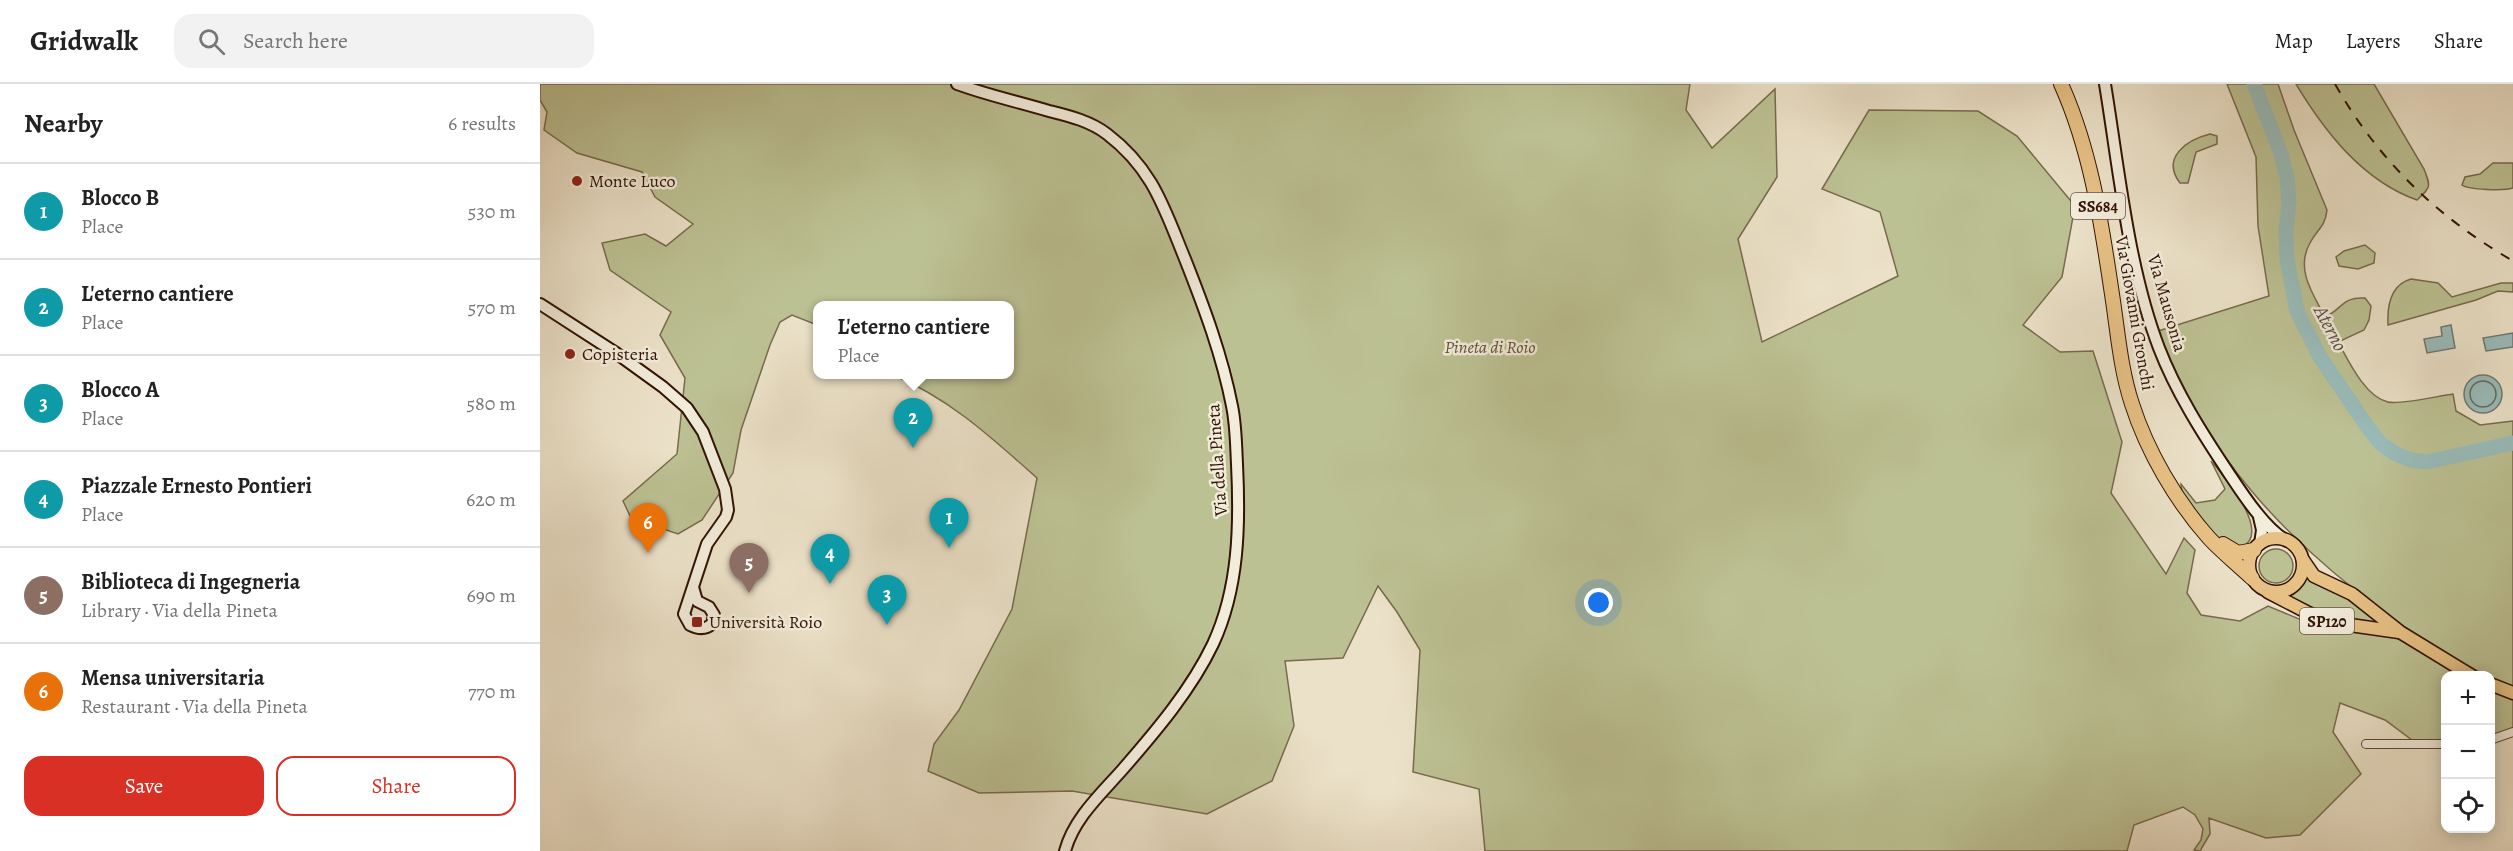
<!DOCTYPE html>
<meta charset="utf-8">
<style>
:root{--surface:#fff;--page:#f2f2f2;--text:#222;--muted:#767676;--line:#e0e0e0;--accent:#d93025}
body{margin:0;font-family:Alegreya,serif;background:var(--page);color:var(--text)}
.controls{position:absolute;right:18px;bottom:18px;display:grid;overflow:hidden;border-radius:12px;box-shadow:0 3px 15px #0003}
.controls button{width:54px;height:54px;display:grid;place-items:center;padding:0;border:0;border-bottom:2px solid var(--line);background:var(--surface);color:var(--text);font:30px sans-serif}
.you{position:absolute;left:1059px;top:519px;width:21px;height:21px;margin:-15px;border:4px solid #fff;border-radius:50%;background:#1a73e8;box-shadow:0 0 0 9px #1a73e833}
.badge{display:grid;place-items:center;width:39px;height:39px;border-radius:50%;background:var(--accent);color:#fff;font-size:20px;font-weight:700}
.pin{position:absolute;translate:-50% -50px;filter:drop-shadow(0 2px 3px #0008)}
.pin::after{content:'';position:absolute;top:32px;width:21px;height:18px;background:inherit;clip-path:polygon(0 0,100% 0,50% 100%)}
.popup{position:absolute;left:273px;top:217px;width:201px;height:78px;box-sizing:border-box;display:grid;place-content:center;border-radius:12px;background:var(--surface);filter:drop-shadow(0 2px 4px #0005);font-size:20px;white-space:nowrap;color:var(--muted)}
.popup b{font-size:22px;color:var(--text)}
.popup::after{content:'';position:absolute;left:50%;top:100%;margin-left:-12px;border:12px solid transparent;border-top-color:var(--surface)}
.list{margin:0;padding:0;list-style:none}
h2{display:flex;justify-content:space-between;align-items:center;height:78px;margin:0;padding:0 24px;font-size:26px}
h2 small{font-size:20px;font-weight:400;color:var(--muted)}
.list li{display:grid;grid-template-columns:39px 1fr auto;gap:18px;align-items:center;box-sizing:border-box;height:96px;padding:0 24px;border-top:2px solid var(--line)}
.list b{display:block;font-size:22px;white-space:nowrap}
.list p{margin:0;font-size:20px;white-space:nowrap;color:var(--muted)}
.list em{font-size:20px;font-style:normal;color:var(--muted)}
.actions{display:flex;gap:12px;padding:18px 24px}
.actions a{flex:1;padding:14px 0;border:2px solid var(--accent);border-radius:18px;text-align:center;font-size:21px;color:var(--accent)}
.actions .main{background:var(--accent);color:#fff}
.icon{flex:none;width:33px;height:33px;fill:none;stroke:currentColor;stroke-width:2;stroke-linecap:round;stroke-linejoin:round}
.map{position:relative;flex:none;width:1973px;height:767px;overflow:hidden}
header{display:flex;align-items:center;gap:36px;box-sizing:border-box;height:84px;padding:0 30px;background:var(--surface);border-bottom:2px solid var(--line)}
header strong{font-size:28px}
nav{display:flex;gap:33px;margin-inline-start:auto;font-size:21px}
.search{width:420px;height:54px;background:var(--page);display:flex;align-items:center;gap:15px;box-sizing:border-box;padding:0 21px;border-radius:18px;color:var(--muted);font-size:22px}
main{display:flex}
aside{flex:1;background:var(--surface)}
.map>svg:first-child{display:block}
</style>
<header>
<strong>Gridwalk</strong>
<div class="search"><svg class="icon" aria-label="search" viewBox="0 0 24 24"><circle cx="10" cy="10" r="6"/><path d="M15 15l6 6"/></svg>Search here</div>
<nav><a>Map</a><a>Layers</a><a>Share</a></nav>
</header>
<main>
<aside>
<h2>Nearby<small>6 results</small></h2>
<ul class="list">
<li><span class="badge" style="background:#0f9aa8">1</span><div><b>Blocco B</b><p>Place</p></div><em>530 m</em></li>
<li><span class="badge" style="background:#0f9aa8">2</span><div><b>L'eterno cantiere</b><p>Place</p></div><em>570 m</em></li>
<li><span class="badge" style="background:#0f9aa8">3</span><div><b>Blocco A</b><p>Place</p></div><em>580 m</em></li>
<li><span class="badge" style="background:#0f9aa8">4</span><div><b>Piazzale Ernesto Pontieri</b><p>Place</p></div><em>620 m</em></li>
<li><span class="badge" style="background:#8d6e63">5</span><div><b>Biblioteca di Ingegneria</b><p>Library · Via della Pineta</p></div><em>690 m</em></li>
<li><span class="badge" style="background:#e8710a">6</span><div><b>Mensa universitaria</b><p>Restaurant · Via della Pineta</p></div><em>770 m</em></li>
</ul>
<div class="actions"><a class="main">Save</a><a>Share</a></div>
</aside>
<div class="map">
<svg width="1973" height="767" viewBox="0 0 1973 767">
<rect width="100%" height="100%" fill="#ebe1c8"/>
<filter id="stains"><feTurbulence type="fractalNoise" baseFrequency=".00333" numOctaves="4"/><feColorMatrix values="0 0 0 0 .2 0 0 0 0 .09 0 0 0 0 .02 0 0 0 .5 -.17"/></filter>
<radialGradient id="worn" r=".72"><stop offset=".6" stop-color="#630" stop-opacity="0"/><stop offset="1" stop-color="#630" stop-opacity=".3"/></radialGradient>
<g fill="#bcc193" stroke="#786a4c" stroke-width="1.5">
<path d="M0,0H1150L1146,26L1172,64L1235,5L1237,93L1198,155L1222,258L1358,192L1340,128L1282,105L1329,26L1438,27L1477,52L1535,122L1522,193L1483,241L1520,268L1553,267L1582,358L1571,409L1626,490L1644,454L1655,466L1647,509L1661,531L1700,537L1728,522L1778,543L1858,553L1920,591L1906,592L1905,660L1872,656L1845,636L1800,619L1793,648L1821,690L1760,751L1726,754L1669,734L1670,750L1660,767L1654,766L1661,756L1663,745L1655,731L1643,723L1594,741L1587,767H945L939,705L873,688L880,566L857,528L838,502L803,574L745,577L754,642L732,697L667,730L532,707L439,709L388,687L394,660L419,626L472,525L497,394C452,354 409,314 353,291L469,290V222H277V241L252,231L240,238L230,261L201,346L193,389L162,436L138,450L91,434L83,417L137,370L145,294L120,251L131,228L70,186L62,159L105,150L126,162L153,140L115,113L102,88L37,69L4,46L7,28L0,16Z"/>
<path d="M1687,0H1738L1754,46L1787,126C1785,144 1777,145 1770,159C1755,185 1773,210 1785,233C1803,225 1801,213 1825,214L1831,222L1829,236L1824,246L1798,258C1808,276 1825,313 1848,318C1860,321 1898,312 1913,310L1916,327L1940,341L1973,337V603C1929,586 1890,561 1849,532C1745,456 1663,369 1618,247L1729,212L1718,142L1716,73Z"/>
<path d="M1756,0H1834L1884,85C1891,103 1891,103 1877,116C1823,97 1785,48 1756,0Z"/>
<path d="M1670,50L1677,52V60L1656,68L1648,99H1640C1621,74 1646,56 1670,50Z"/>
<path d="M1953,79H1973V104C1964,107 1929,106 1922,101L1925,93L1940,90Z"/>
<path d="M1825,161L1835,169L1834,179L1818,185L1799,182L1796,173L1804,167Z"/>
<path d="M1871,195L1898,199L1912,213L1961,199H1973V208L1958,207L1936,216L1848,241C1847,222 1850,201 1871,195Z"/>
<path d="M1671,377C1685,392 1732,449 1702,463C1696,462 1688,460 1683,457C1671,449 1640,415 1641,400L1656,419L1675,416L1685,405Z"/>
<circle cx="1736" cy="482" r="17"/>
<path d="M1765,491L1807,511L1853,544C1813,537 1782,531 1745,510L1756,505Z"/>
<path d="M1950,606L1973,615V652L1950,659Z"/>
</g>
<g fill="#99bcba" stroke="#707871" stroke-width="1.5">
<path d="M1911,241L1915,264L1887,269L1884,255L1902,252L1901,243Z"/>
<path d="M1973,249V263L1946,267L1943,254Z"/>
<circle cx="1943" cy="310" r="19"/>
</g>
<g fill="none" stroke-linecap="round" stroke-linejoin="round">
<circle stroke="#66685f" stroke-width="1.5" cx="1943" cy="310" r="13"/>
<path stroke="#99bcba" stroke-width="15" d="M1714,0L1741,70L1747,94L1749,117L1746,148L1747,176L1757,227L1780,273L1829,345L1841,360L1856,370L1871,376L1887,378L1973,359"/>
<defs>
<g id="street">
<path d="M1950,656L1973,648"/>
<path d="M1826,660H1906"/>
</g>
<g id="secondary">
<path d="M417,0C447,11 479,18 509,27C529,32 550,37 567,50C613,85 624,124 645,175C664,223 682,271 692,322C696,341 696,361 697,380C700,441 699,504 673,560C651,606 616,647 583,685C561,710 534,734 525,767"/>
<path d="M1565,0C1579,85 1588,183 1619,264C1636,308 1662,349 1688,388C1702,409 1725,445 1747,457"/>
<path d="M0,220L76,269L123,303L147,324L163,348L185,405L188,426L186,433L167,460L144,530L150,541C158,545 165,546 172,540L174,531L169,523L157,517L153,503"/>
<path d="M1719,433L1722,446L1720,460"/>
</g>
<g id="primary">
<circle cx="1736" cy="481" r="27"/>
<path d="M1763,476L1774,492L1812,510L1860,548L1932,592"/>
<path d="M1728,508L1778,534L1803,540L1859,548"/>
<path d="M1950,600L1973,609"/>
</g>
<g id="highway">
<path d="M1521,0C1552,69 1562,143 1573,217C1578,251 1581,287 1592,320C1607,367 1636,417 1669,454C1682,468 1698,481 1712,494"/>
<path d="M1683,460L1698,469L1714,466"/>
</g>
</defs>
<use href="#street" stroke="#614635" stroke-width="10"/>
<use href="#secondary" stroke="#331304" stroke-width="14"/>
<use href="#primary" stroke="#331304" stroke-width="15"/>
<use href="#highway" stroke="#331304" stroke-width="16"/>
<use href="#street" stroke="#f2ecdb" stroke-width="8"/>
<use href="#secondary" stroke="#f2ecdb" stroke-width="10"/>
<use href="#primary" stroke="#e6c084" stroke-width="12"/>
<use href="#highway" stroke="#e6c084" stroke-width="14"/>
<path stroke="#331304" stroke-width="2" stroke-dasharray="10 10" stroke-linecap="butt" d="M1795,0C1838,76 1897,133 1973,177"/>
</g>
<g fill="#8f2418" stroke="#f2ecdb" stroke-width="2">
<circle cx="37" cy="97" r="6"/>
<circle cx="30" cy="270" r="6"/>
<rect x="151" y="532" width="12" height="12" rx="3"/>
</g>
<g text-anchor="middle" stroke-width="5" stroke-linejoin="round" paint-order="stroke">
<g fill="#f2ecdb" stroke="#6c5444" stroke-width="1.5">
<rect x="1531" y="109" width="54" height="26" rx="4.5"/>
<rect x="1760" y="524" width="54" height="26" rx="4.5"/>
</g>
<g font-size="16" font-weight="bold" fill="#331304">
<text x="1558" y="128">SS684</text>
<text x="1787" y="543">SP120</text>
</g>
<g font-size="18" fill="#331304" stroke="#f2ecdb" text-anchor="start">
<text x="49" y="103">Monte Luco</text>
<text x="42" y="276">Copisteria</text>
<text x="169" y="544">Università Roio</text>
</g>
<g font-size="18" fill="#331304" stroke="#f2ecdb">
<text transform="translate(1627 219) rotate(74)" y="6">Via Mausonia</text>
<text transform="translate(1595 229) rotate(80)" y="6">Via Giovanni Gronchi</text>
<text transform="translate(677 376) rotate(-94)" y="6">Via della Pineta</text>
</g>
<g font-size="18" font-style="italic" fill="#635036" stroke="#f2ecdb">
<text x="950" y="269">Pineta di Roio</text>
</g>
<g font-size="20" font-style="italic" fill="#574e44" stroke="#f2ecdb">
<text transform="translate(1791 244) rotate(62)" y="7">Aterno</text>
</g>
</g>
<rect width="100%" height="100%" filter="url(#stains)"/>
<rect width="100%" height="100%" fill="url(#worn)"/>
</svg>
<div class="controls">
<button>+</button>
<button>−</button>
<button><svg class="icon" aria-label="locate" viewBox="0 0 24 24"><circle cx="12" cy="12" r="6"/><path d="M12 2v4M12 18v4M2 12h4M18 12h4"/></svg></button>
</div>
<div class="you"></div>
<div class="pin badge" style="left:409px;top:464px;background:#0f9aa8">1</div>
<div class="pin badge" style="left:373px;top:364px;background:#0f9aa8">2</div>
<div class="popup"><b>L'eterno cantiere</b>Place</div>
<div class="pin badge" style="left:347px;top:541px;background:#0f9aa8">3</div>
<div class="pin badge" style="left:290px;top:500px;background:#0f9aa8">4</div>
<div class="pin badge" style="left:209px;top:509px;background:#8d6e63">5</div>
<div class="pin badge" style="left:108px;top:469px;background:#e8710a">6</div>
</div>
</main>
